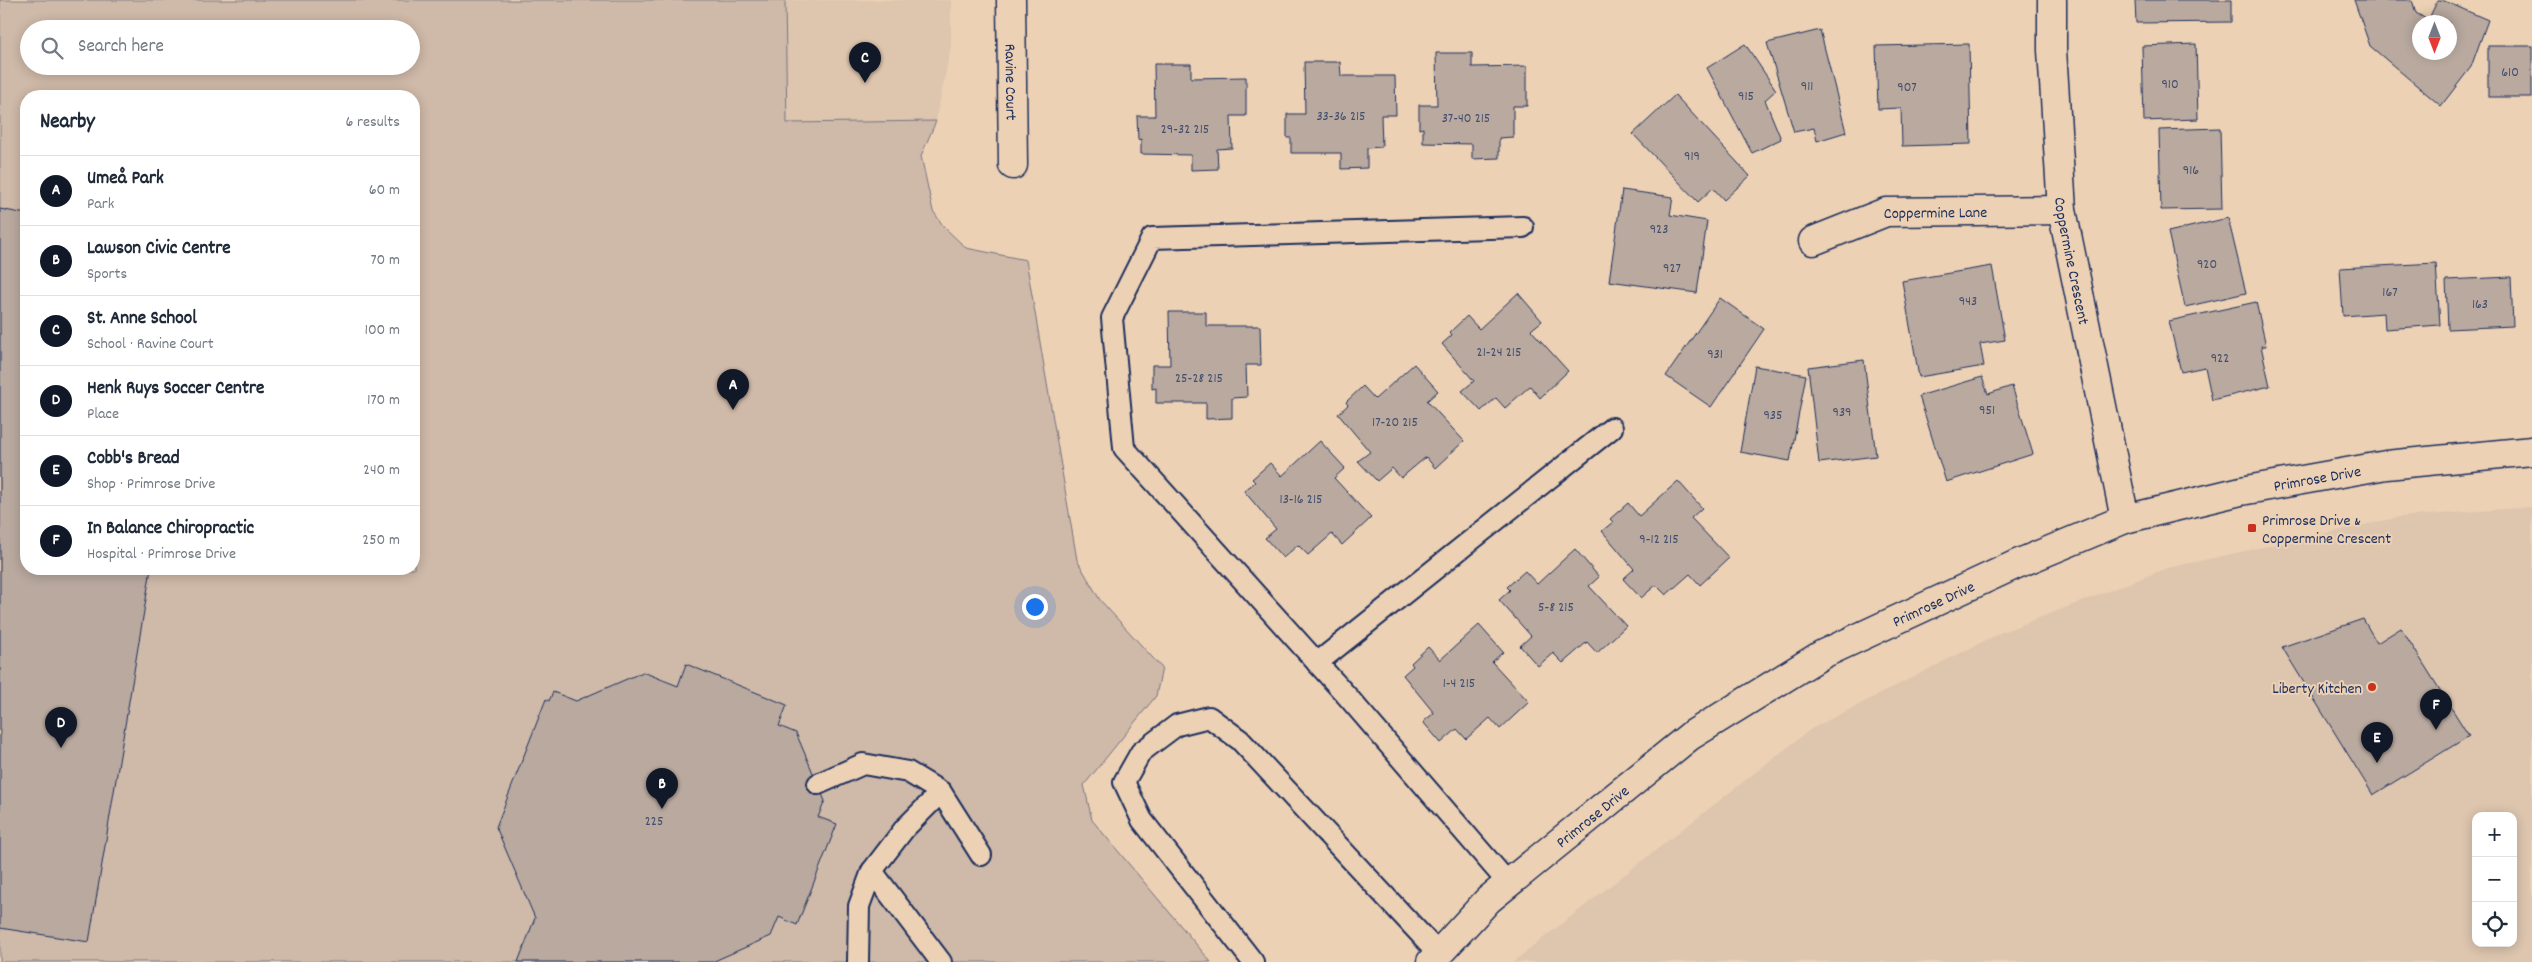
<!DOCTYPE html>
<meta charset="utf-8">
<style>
:root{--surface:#fff;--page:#f6f6f7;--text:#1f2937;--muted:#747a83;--line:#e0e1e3;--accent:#111827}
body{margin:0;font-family:Dekko,sans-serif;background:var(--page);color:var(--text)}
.controls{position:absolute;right:15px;bottom:15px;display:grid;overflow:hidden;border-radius:10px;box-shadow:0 2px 12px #0003}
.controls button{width:45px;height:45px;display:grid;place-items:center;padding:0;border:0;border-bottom:1px solid var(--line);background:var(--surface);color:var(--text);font:25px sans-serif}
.compass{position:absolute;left:2412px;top:15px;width:45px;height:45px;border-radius:50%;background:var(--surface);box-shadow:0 2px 12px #0003;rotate:180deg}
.you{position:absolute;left:1034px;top:606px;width:18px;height:18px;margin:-12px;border:4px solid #fff;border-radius:50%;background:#1a73e8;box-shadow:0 0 0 8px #1a73e833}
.badge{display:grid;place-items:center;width:32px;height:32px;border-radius:50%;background:var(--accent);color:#fff;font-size:16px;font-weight:700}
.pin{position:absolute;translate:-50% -41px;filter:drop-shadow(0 1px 2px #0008)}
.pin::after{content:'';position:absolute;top:26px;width:18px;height:15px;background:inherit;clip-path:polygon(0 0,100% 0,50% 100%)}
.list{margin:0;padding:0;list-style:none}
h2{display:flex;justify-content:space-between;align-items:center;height:65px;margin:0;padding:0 20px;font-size:21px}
h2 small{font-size:16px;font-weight:400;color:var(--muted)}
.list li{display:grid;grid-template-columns:32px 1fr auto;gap:15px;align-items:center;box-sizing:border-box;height:70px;padding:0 20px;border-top:1px solid var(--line)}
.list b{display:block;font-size:19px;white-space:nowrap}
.list p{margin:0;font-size:16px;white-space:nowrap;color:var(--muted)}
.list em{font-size:16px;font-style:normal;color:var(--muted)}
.icon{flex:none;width:28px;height:28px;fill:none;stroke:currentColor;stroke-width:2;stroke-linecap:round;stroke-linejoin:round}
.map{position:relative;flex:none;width:2532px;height:962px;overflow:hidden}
.search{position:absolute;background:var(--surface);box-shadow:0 2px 12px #0003;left:20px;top:20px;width:400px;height:55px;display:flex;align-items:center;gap:12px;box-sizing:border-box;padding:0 18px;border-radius:28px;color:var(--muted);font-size:19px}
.panel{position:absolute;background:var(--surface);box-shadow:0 2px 12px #0003;left:20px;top:90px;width:400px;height:485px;border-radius:20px}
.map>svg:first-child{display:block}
</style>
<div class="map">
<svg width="2532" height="962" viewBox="0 0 2532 962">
<rect width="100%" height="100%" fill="#edd1b4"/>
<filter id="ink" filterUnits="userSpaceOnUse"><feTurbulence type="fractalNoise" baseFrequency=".02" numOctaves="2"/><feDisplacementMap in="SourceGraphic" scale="10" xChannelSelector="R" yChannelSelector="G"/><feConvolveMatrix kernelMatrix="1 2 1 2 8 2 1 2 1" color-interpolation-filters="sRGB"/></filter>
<g filter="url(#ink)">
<g fill="#ddc5ae" fill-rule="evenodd">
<path d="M785,0H951V45L936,121L787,123Z"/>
<path d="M2532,507V962H1513L1811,729L2000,633L2168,568L2400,517ZM2476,816H2513V943H2476Z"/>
</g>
<path fill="#cfb9a8" stroke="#757483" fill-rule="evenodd" d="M0,0H785L787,123L936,121L921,156L933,211L944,227L966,248L1026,260L1077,560L1100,600L1162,668L1156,696L1084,785L1092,820L1211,962H0ZM29,29H411V66H29ZM26,96H414V569H26Z"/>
<g fill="#b9a99f" stroke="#1b2f5e" fill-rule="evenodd">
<path d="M2135,0H2231V22L2136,23Z"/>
<path d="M2354,0H2412L2416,13L2428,20L2438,0H2442L2488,20L2471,67L2441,106L2370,46ZM2420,22H2450V52H2420Z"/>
<path d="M1820,30L1846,132L1817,141L1814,128L1794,132L1767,43Z"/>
<path d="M1745,44L1776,90L1765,100L1781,139L1752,153L1707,68Z"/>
<path d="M1969,44L1971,144L1902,146L1901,108L1878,109L1876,46Z"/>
<path d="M2196,44L2198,119L2144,121L2142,46Z"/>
<rect x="2488" y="46" width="44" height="51"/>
<path d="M1436,53H1472V67L1527,66V106H1513V137L1499,138V158L1472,159V144L1423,143V128L1419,129V105H1437Z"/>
<path d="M1304,62H1340L1341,76H1395L1396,115H1381L1382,147L1367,148V168L1341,169V153H1291V138H1287V114H1305Z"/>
<path d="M1154,64H1191V78L1246,77V116H1231L1232,148L1217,149L1218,169L1191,170V155L1141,154V139L1138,140L1137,116H1155Z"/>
<path d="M1675,95L1750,176L1724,200L1713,188L1698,202L1633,134Z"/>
<path d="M2220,128L2222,209L2161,210L2159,130Z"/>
<path d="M1622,190L1673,197L1670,215L1707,221L1697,293L1609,281Z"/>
<path d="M0,209L26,214V569H151L89,942L0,928Z"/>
<path d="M2228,218L2246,293L2185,307L2168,232Z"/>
<path d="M2436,263L2440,325L2385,329L2384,313L2343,316L2340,268Z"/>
<path d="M1992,266L2005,340L1980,344L1984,366L1919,377L1902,281Z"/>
<path d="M2511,277L2513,326L2448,329L2446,280Z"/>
<path d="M1518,293L1542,321L1531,330L1568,371L1540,398L1530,386L1505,408L1496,398L1481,411L1462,391L1474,381L1442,344L1452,335L1450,332L1467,316L1479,329Z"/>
<path d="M1720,298L1764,329L1711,407L1666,376Z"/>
<path d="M2256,302L2266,346H2261L2270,386L2212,400L2205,367L2181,372L2169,321Z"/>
<path d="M1169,312H1206V326H1260L1261,365H1246L1247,397L1232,398V418L1206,419V403H1156V388L1152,389V365H1170Z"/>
<path d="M1864,360L1876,456L1819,463L1808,367Z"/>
<path d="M1414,364L1438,391L1427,401L1464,441L1435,468L1426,457L1401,478L1392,468L1377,481L1358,461L1370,452L1338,414L1348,405L1346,402L1363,386L1375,399Z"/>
<path d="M1755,366L1806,375L1790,461L1740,452Z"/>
<path d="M1982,377L1988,394L2012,386L2033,454L1946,482L1919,396Z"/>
<path d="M1320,441L1345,468L1334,478L1371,518L1342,545L1332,534L1308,555L1298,545L1283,558L1265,538L1276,529L1244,491L1255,482L1252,479L1270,463L1282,476Z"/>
<path d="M1678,481L1702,508L1691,518L1729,558L1700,585L1690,574L1666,595L1656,585L1641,598L1623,579L1634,569L1602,531L1613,522L1610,519L1628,503L1639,516Z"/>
<path d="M1575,549L1599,577L1589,586L1626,626L1597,653L1587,642L1563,663L1553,653L1538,666L1520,646L1531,636L1499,600L1510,590L1507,587L1525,571L1537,584Z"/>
<path d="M2363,619L2377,643L2401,628L2469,736L2373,795L2282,647Z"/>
<path d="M1479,625L1503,652L1492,662L1529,702L1500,729L1490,718L1466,739L1457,729L1441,743L1423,722L1434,713L1403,675L1413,666L1411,663L1428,647L1440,660Z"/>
<path d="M686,664L787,705L779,726L796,733L825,801L818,817L837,824L797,925L779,917L771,936L712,962H518L535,918L496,827L546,699L549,701L553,692L576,701L643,672L678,686Z"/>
</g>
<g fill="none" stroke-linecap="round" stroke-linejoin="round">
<defs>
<g id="service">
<path d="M1317,663L1612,428"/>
<path d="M818,784L863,764L908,772L941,792"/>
<path d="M872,871L905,828L941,792L981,855"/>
<path d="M1508,883L1347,696L1124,448L1112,318L1152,238L1523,227"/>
<path d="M858,962L859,906L872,871L941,962"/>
<path d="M1253,962L1142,820L1124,782L1141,752L1177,725L1209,717L1240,740L1438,953"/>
</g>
<g id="minor">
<path id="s1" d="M1011,0L1013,165"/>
<path id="s2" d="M2052,0V50L2062,210L2125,519"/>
<path id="s3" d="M1813,241L1886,212L2062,210"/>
</g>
<g id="tertiary">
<path id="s4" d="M1431,962L1488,900L1690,736L1823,654L2017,564L2125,519L2241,491L2386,465L2532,451"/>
</g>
</defs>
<use href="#service" stroke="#1b2f5e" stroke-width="24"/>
<use href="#minor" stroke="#1b2f5e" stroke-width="31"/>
<use href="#tertiary" stroke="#1b2f5e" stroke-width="31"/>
<use href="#service" stroke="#edd1b4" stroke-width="20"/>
<use href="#minor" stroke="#edd1b4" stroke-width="28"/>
<use href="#tertiary" stroke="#edd1b4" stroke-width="28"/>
</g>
</g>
<g fill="#c8321e" stroke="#edd1b4" stroke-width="2">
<rect x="2247" y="523" width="10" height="10" rx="2.5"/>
<circle cx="2372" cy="687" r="5"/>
</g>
<g text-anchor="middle" stroke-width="4" stroke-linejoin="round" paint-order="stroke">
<g font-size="14" fill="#424e6e">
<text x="2510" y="76">610</text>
<text x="2170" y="88">910</text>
<text x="1807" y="90">911</text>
<text x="1907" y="91">907</text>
<text x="1746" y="100">915</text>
<text x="1341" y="120">33-36 215</text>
<text x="1466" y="122">37-40 215</text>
<text x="1185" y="133">29-32 215</text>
<text x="1692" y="160">919</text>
<text x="2191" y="174">916</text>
<text x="1659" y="233">923</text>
<text x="2207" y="268">920</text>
<text x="1672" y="272">927</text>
<text x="2390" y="296">167</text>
<text x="1968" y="305">943</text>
<text x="2480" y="308">163</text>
<text x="1499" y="356">21-24 215</text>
<text x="1715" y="358">931</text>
<text x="2220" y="362">922</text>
<text x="1199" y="382">25-28 215</text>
<text x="1987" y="414">951</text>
<text x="1842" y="416">939</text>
<text x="1773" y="419">935</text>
<text x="1395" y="426">17-20 215</text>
<text x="1301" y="503">13-16 215</text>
<text x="1659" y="543">9-12 215</text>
<text x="1556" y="611">5-8 215</text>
<text x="1459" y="687">1-4 215</text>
<text x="654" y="825">225</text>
</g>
<g font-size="16" fill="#1b2f5e" stroke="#edd1b4">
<text dy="6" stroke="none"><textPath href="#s1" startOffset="82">Ravine Court</textPath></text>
<text dy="6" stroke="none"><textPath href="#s3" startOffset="128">Coppermine Lane</textPath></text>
<text dy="6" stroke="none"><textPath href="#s2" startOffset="262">Coppermine Crescent</textPath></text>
<text dy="6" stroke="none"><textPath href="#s4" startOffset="1028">Primrose Drive</textPath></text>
<text dy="6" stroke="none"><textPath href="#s4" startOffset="622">Primrose Drive</textPath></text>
<text dy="6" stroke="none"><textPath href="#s4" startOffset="218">Primrose Drive</textPath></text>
</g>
<g font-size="16" fill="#1b2f5e" stroke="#edd1b4" text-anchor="start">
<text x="2262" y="525">Primrose Drive &amp;<tspan x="2262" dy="18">Coppermine Crescent</tspan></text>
<text x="2362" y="693" text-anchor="end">Liberty Kitchen</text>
</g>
</g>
</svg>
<div class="controls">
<button>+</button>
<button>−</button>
<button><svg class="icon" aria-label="locate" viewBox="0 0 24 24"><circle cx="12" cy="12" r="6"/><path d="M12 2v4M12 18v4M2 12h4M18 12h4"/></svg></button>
</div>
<svg class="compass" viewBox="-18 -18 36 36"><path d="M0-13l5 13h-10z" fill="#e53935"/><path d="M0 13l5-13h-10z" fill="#747a83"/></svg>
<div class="you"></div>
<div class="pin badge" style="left:733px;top:410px">A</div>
<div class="pin badge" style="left:662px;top:809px">B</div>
<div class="pin badge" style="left:865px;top:83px">C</div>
<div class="pin badge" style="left:61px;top:748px">D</div>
<div class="pin badge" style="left:2377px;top:763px">E</div>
<div class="pin badge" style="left:2436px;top:730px">F</div>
<div class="search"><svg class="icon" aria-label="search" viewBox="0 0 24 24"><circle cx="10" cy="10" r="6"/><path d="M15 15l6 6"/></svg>Search here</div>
<section class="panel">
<h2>Nearby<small>6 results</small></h2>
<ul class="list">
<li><span class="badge">A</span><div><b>Umeå Park</b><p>Park</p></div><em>60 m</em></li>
<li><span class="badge">B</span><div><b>Lawson Civic Centre</b><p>Sports</p></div><em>70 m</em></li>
<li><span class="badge">C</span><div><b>St. Anne School</b><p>School · Ravine Court</p></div><em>100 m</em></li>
<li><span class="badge">D</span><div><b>Henk Ruys Soccer Centre</b><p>Place</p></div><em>170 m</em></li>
<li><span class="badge">E</span><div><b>Cobb's Bread</b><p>Shop · Primrose Drive</p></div><em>240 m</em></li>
<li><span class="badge">F</span><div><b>In Balance Chiropractic</b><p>Hospital · Primrose Drive</p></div><em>250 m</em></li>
</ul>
</section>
</div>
